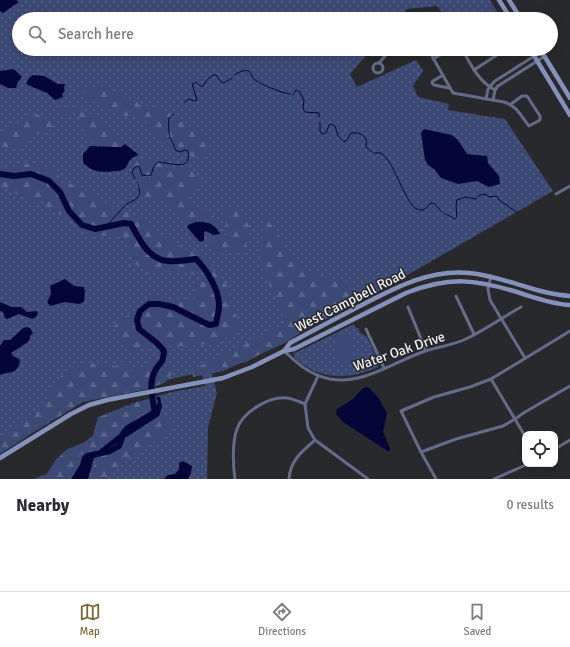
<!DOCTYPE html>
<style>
:root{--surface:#fff;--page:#f7f7f7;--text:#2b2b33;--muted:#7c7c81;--line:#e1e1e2;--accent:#7a6833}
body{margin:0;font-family:Signika,sans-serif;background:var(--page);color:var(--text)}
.controls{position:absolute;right:12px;bottom:12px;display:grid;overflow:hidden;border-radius:8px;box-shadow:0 2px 10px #0003}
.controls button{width:36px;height:36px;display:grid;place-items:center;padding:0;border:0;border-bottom:1px solid var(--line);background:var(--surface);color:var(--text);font:20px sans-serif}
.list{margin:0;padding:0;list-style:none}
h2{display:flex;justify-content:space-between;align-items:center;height:52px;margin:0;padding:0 16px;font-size:17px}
h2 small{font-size:13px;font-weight:400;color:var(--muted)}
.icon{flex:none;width:22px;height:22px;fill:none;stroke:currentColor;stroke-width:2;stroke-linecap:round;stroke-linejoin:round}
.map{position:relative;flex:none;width:570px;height:479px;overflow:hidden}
.search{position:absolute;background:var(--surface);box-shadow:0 2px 10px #0003;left:12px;right:12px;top:12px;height:44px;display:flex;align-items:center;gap:10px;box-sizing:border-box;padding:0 14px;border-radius:22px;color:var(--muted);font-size:15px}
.sheet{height:112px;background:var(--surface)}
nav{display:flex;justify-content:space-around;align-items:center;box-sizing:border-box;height:56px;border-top:1px solid var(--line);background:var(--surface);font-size:11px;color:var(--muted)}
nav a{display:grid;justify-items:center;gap:2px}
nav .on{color:var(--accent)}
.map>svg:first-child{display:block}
</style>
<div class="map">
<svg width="570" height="479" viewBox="0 0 570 479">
<defs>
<pattern id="green-dots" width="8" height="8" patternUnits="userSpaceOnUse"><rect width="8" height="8" fill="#3c4974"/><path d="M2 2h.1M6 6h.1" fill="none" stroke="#586488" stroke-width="1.8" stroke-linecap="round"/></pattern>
<pattern id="forest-firs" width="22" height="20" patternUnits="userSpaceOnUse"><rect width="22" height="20" fill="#3c4974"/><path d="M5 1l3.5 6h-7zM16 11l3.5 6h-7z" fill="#586488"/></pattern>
</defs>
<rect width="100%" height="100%" fill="#28292c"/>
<g fill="url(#green-dots)">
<path d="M0,0H490L500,16L499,19H447L437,6L407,9L398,19H19V49H372L350,74L357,87L416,60L423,71L413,86L418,97L449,104L448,110L505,119L553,191L397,281L246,362L211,370L217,393L208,427L207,479H34L47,474L56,460L66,450L83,443L93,436L98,417L134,403L172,392L205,386L201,372L78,401L0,451Z"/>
<path d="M354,324L356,328H359V332L367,337L379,363L378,367L376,368C349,380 316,380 294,357V353L297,352Z"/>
</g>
<g fill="url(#forest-firs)">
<path d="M104,86L131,100L146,106L162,109L207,137L210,148L205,156L194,158L179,150L168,148L159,140L145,120L136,116H123L112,111L87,98L79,88L87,90Z"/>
<path d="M76,108L95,116L100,119L107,127L118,135L124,143L121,147C114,147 107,147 101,146C88,144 82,128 80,117L73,113L64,115L61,109Z"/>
<path d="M36,114L52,123V129L32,135L17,150L0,147V135L27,116Z"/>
<path d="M136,158L154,160L172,169L190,167L203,182L187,194V198L195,205L214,217L220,228C206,219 202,217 186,224L184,215L181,217C167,199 162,199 140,197L131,164Z"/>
<path d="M19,164C33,164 58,166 62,183L68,182L79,189L88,191L112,206L132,214L145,222L156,233L174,241L182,249L200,253L213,267L197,275C180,270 165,272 148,274L147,268L133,264L128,248V238C111,232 100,239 85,234C75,230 72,221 63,216C61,214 57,214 54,213C48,210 46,205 42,199L33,203C23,195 11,192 0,185V176L13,178L32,177L50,184L62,199L70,215L85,229L94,231L114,227L106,225L98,227L83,223L71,210L63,192L53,181L45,177L33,172L1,173L0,166L10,168Z"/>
<path d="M238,207L249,226L245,253L225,250L220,255L207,247L212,238L226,237C226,228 227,220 221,212L226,209Z"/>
<path d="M264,210L293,260L310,271L324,277L352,283L354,298L285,343L223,371L193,377L192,370L285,324L278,302L260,265Z"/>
<path d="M216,270L226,284L229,293L231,307L238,319L239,329L224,339L216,343L189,346H153L133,351L124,345L114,326L152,297L185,301L193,300L197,293L194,282Z"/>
<path d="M148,361H158L160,370H164L168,363L174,370L166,382L149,389L83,402L37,430L0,454V440L25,420L48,399V392L69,367L94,363L116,366L123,362L130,370L145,367Z"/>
<path d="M153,398L150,410L122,424L120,432L97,449L87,450L80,455L78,463L69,479H34L47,474L56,460L66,450L83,443L93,436L98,417L122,410L134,403Z"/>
<path d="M161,416L174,421L168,433L145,447L119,465L107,479H90L96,459Z"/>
</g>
<path fill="#3c4974" d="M346,332L352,344L349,347L355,358L341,364L333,347L340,344L336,337Z"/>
<g fill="#050638">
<path d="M0,0H16L19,2L3,13L0,11Z"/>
<path d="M13,69L16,71L22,77L18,82L16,88H8L0,84V71Z"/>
<path d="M33,75L44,76L58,84H65L64,88L65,91L62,94L63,97L55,100L47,93L28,85L26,83L30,77Z"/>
<path d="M424,129L452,135L458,140L467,154L487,156L488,163L499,176L500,184L489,187L477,181L458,184L441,178L434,169L428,165L425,160L421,133Z"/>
<path d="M125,144L139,155C126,159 130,165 124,169C121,171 118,171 115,171C101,173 93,172 83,163V154L90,146L116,147H121Z"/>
<path d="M196,222C207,221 215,224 220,234L213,235L206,231L204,232V240L202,242L199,241L187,227L188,225Z"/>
<path d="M65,279L74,286L84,287L85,292L84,302L79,304L65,302L50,306L47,302L51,294L50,286Z"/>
<path d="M0,302L12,307H21L27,312L37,311L38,313L36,317L32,319L19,314L7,319L5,318L3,312L0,311Z"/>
<path d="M26,327L30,328L33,333L30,336V338L28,342L11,353L13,356L19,359L20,361C17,375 10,371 0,375V346L4,340H10L22,329Z"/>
<path d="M368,387L378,397L387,413L383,432L390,448L389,452L343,422L336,414L337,409L353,399L363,388Z"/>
<path d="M156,397H160L162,407L159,416L94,458L88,479H71L80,465L82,457L86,453L98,451L122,432C123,421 151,418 158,402Z"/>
<path d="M183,461L192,466L191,473L188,479H164L168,475L175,474L179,469V463Z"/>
</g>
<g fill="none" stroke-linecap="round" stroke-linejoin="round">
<g stroke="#050638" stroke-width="1">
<path d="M234,75C237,73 245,69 249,71C251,73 252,77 254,79C259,84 282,93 290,94"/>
<path d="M293,95L296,90L300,92L304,100L303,109L305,112L319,113V117"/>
<path d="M184,103L188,99L194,101L197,100L192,84L196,82L200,86H203L207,80L213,75H216L221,82L224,83L232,78"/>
<path d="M320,122V131L322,134L326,133L329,125L331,124L335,126L338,136L344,142L346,141L351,133C356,132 365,134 366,140C367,142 366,144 366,147L372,152"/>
<path d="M374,153C376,153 378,153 380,153C395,158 406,212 421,210C426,210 429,205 431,203H434L442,212"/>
<path d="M135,179L132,172L135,167L139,166L142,175L148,176L151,175L154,166L158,162C169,162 192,173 188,151L185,150L180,152L175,150C174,144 173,143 170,138C169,136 168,120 169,118L174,114"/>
<path d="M444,213L455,219L457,217L456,206L457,200L465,197L476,199L480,195L485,194L489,197L497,196L499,200L518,213"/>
<path d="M105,227C113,220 119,211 127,204C130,202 136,200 138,197C141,193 139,187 137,182"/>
</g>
<g stroke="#050638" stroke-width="6">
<path d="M0,174L14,176L31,174L49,181L60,192L69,211L82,225L95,229L124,223L131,224C139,239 149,260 168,261C177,262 187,260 196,259C207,270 219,290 219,305C219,311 217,318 216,324L209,325L173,307L159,304H149L140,311L137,320L139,329L157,343L164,351C163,365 160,361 155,371C148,384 153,400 155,413L153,414"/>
<path d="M93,455L110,451L119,446L124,432"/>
</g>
<g stroke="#636c86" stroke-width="3">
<path d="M428,49L453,93L504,102C517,106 521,116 529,126L540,120V116L527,96H522L511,104"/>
<path d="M462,49C471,65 478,81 495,90"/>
<path d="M433,59L445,52L455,49"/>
<path d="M379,63L391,49"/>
<circle cx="378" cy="68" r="5"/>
<path d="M474,70L497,55L498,53L497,49"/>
<path d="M443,75L433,81L432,83L434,85L449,88"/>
<path d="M486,99L488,89L495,81L542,51"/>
<path d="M493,100L495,90L498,86L545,56"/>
<path d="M556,194L570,186"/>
<path d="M491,276L488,289L490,300L525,358"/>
<path d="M456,296L474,334"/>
<path d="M408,307L426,351"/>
<path d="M366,329L384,368"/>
<path d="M284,351C298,364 310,375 330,379C363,385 394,362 425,351C438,347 453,345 466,339C485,330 503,317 521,307"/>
<path d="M318,376L305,404L308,428L315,440L368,479"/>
<path d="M491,379L525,436"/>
<path d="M555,449L570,440"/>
<path d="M421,452L456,439L503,426L515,419L525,412L570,386"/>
<path d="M235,479C233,466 232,442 237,429C243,412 269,396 287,398C294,399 300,402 305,404"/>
<path d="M289,479C290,461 302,451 315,440"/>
<path d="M436,479L421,452L401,411L434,397L470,387L491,379L570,331"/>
<path d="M494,479L528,464"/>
</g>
<g stroke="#8492bb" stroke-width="4.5">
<path d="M499,0L511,19"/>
<path d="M509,0L521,19"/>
<path d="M530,49L570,115"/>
<path d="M540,49L570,98"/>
<path d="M284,351L290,343C312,331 335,319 358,307C393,289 428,269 469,273C504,276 535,294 570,296"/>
<path d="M0,458L71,414L89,405L107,400L223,378L252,367L284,351L294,349L406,293C450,276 475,279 520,293C536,298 552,304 570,305"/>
</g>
</g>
<g text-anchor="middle" stroke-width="3" stroke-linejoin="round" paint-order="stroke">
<g font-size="14" fill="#eff0f2" stroke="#28292c">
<text transform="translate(350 300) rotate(-27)" y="5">West Campbell Road</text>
<text transform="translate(399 351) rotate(-19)" y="5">Water Oak Drive</text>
</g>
</g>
</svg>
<div class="controls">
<button><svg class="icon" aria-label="locate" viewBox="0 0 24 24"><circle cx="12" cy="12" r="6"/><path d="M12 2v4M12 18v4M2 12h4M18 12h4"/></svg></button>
</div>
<div class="search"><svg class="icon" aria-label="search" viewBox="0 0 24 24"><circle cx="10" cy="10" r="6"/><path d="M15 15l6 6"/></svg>Search here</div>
</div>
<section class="sheet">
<h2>Nearby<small>0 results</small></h2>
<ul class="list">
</ul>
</section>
<nav>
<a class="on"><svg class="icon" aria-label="map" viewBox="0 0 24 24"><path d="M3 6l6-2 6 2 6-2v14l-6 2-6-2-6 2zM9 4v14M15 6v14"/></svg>Map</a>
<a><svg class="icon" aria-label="directions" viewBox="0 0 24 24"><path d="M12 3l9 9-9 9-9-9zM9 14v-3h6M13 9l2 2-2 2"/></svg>Directions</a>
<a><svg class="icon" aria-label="saved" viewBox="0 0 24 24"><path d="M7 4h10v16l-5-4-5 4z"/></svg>Saved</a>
</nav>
